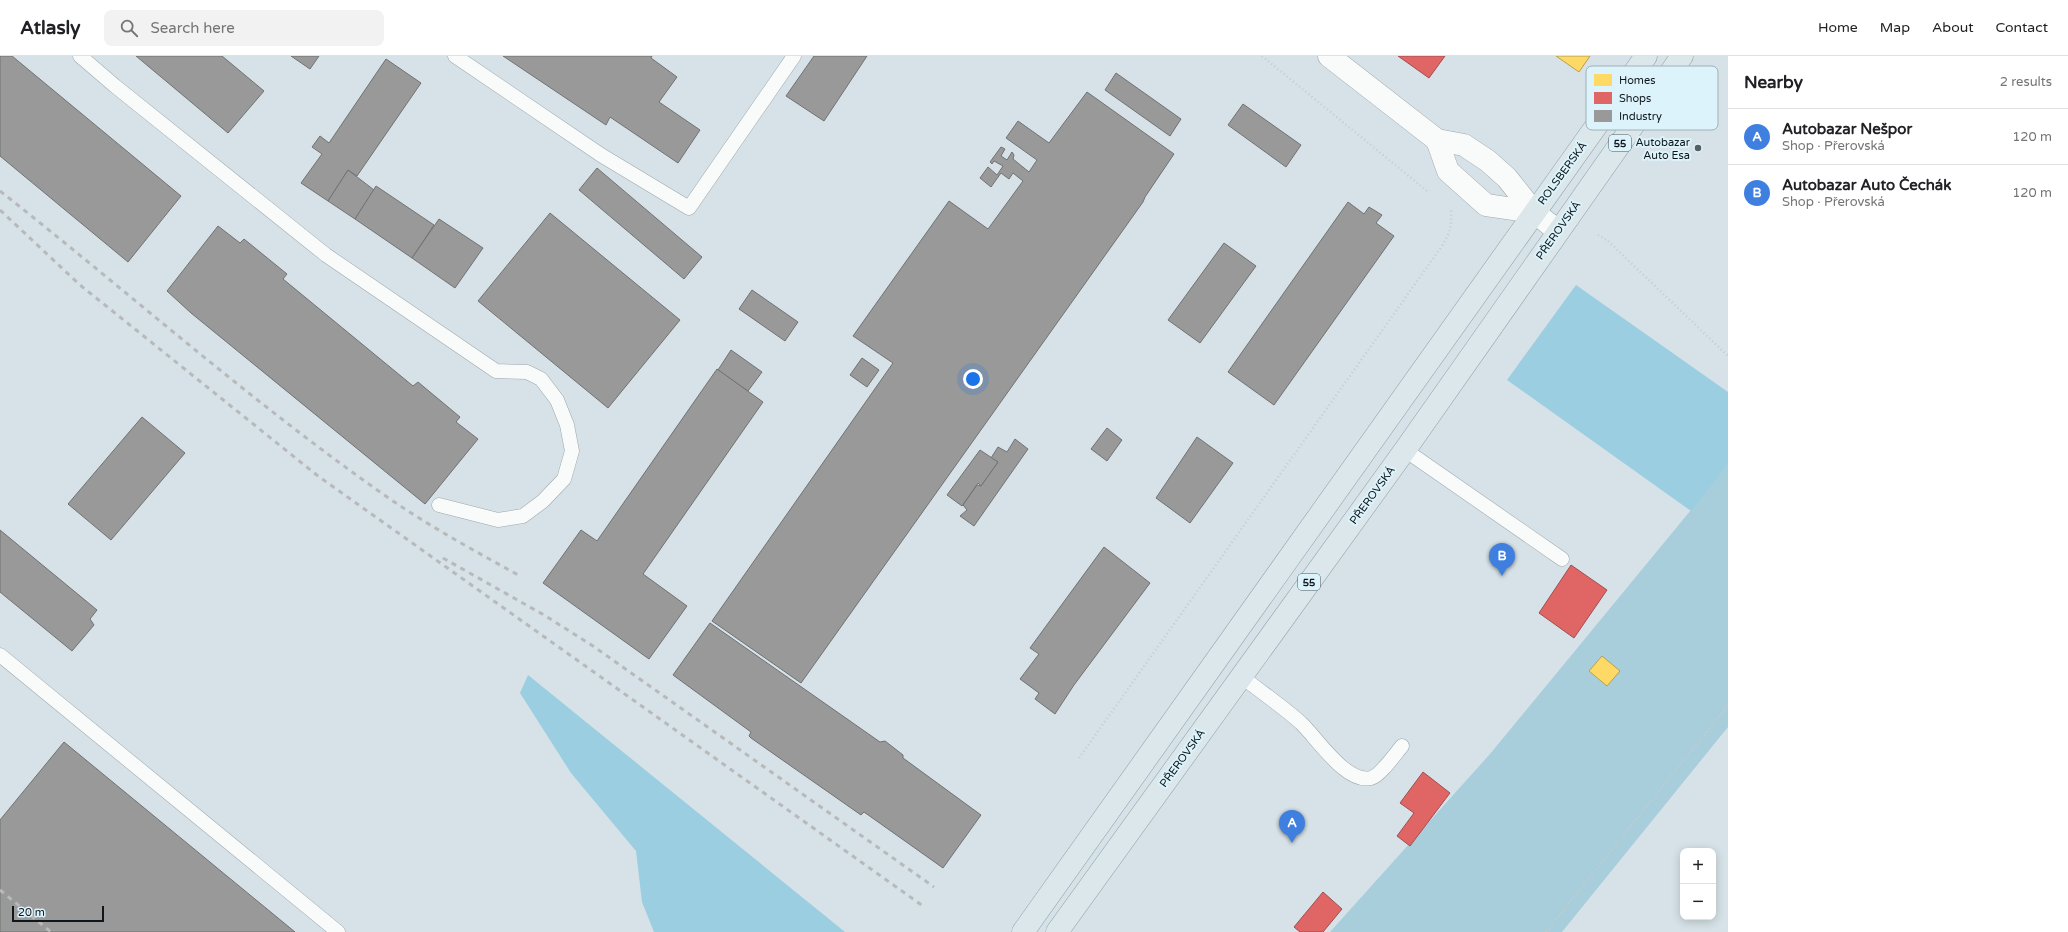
<!DOCTYPE html>
<meta charset="utf-8">
<style>
:root{--surface:#fff;--page:#f2f2f2;--text:#202124;--muted:#757577;--line:#e0e0e0;--accent:#0b8043}
body{margin:0;font-family:"Varela Round",sans-serif;background:var(--page);color:var(--text)}
.controls{position:absolute;right:12px;bottom:12px;display:grid;overflow:hidden;border-radius:8px;box-shadow:0 2px 10px #0003}
.controls button{width:36px;height:36px;display:grid;place-items:center;padding:0;border:0;border-bottom:1px solid var(--line);background:var(--surface);color:var(--text);font:20px sans-serif}
.scale{position:absolute;left:12px;bottom:10px;width:92px;box-sizing:border-box;padding-left:4px;border:2px solid #0f171a;border-top:0;font-size:11px;line-height:14px;white-space:nowrap;color:#0f171a;-webkit-text-stroke:3px #dcf3fb;paint-order:stroke}
.you{position:absolute;left:973px;top:323px;width:14px;height:14px;margin:-10px;border:3px solid #fff;border-radius:50%;background:#1a73e8;box-shadow:0 0 0 6px #1a73e833}
.badge{display:grid;place-items:center;width:26px;height:26px;border-radius:50%;background:var(--accent);color:#fff;font-size:13px;font-weight:700}
.pin{position:absolute;translate:-50% -33px;filter:drop-shadow(0 1px 2px #0008)}
.pin::after{content:'';position:absolute;top:21px;width:14px;height:12px;background:inherit;clip-path:polygon(0 0,100% 0,50% 100%)}
.list{margin:0;padding:0;list-style:none}
h2{display:flex;justify-content:space-between;align-items:center;height:52px;margin:0;padding:0 16px;font-size:17px}
h2 small{font-size:13px;font-weight:400;color:var(--muted)}
.list li{display:grid;grid-template-columns:26px 1fr auto;gap:12px;align-items:center;box-sizing:border-box;height:56px;padding:0 16px;border-top:1px solid var(--line)}
.list b{display:block;font-size:15px;white-space:nowrap}
.list p{margin:0;font-size:13px;white-space:nowrap;color:var(--muted)}
.list em{font-size:13px;font-style:normal;color:var(--muted)}
.icon{flex:none;width:22px;height:22px;fill:none;stroke:currentColor;stroke-width:2;stroke-linecap:round;stroke-linejoin:round}
.map{position:relative;flex:none;width:1728px;height:876px;overflow:hidden}
header{display:flex;align-items:center;gap:24px;box-sizing:border-box;height:56px;padding:0 20px;background:var(--surface);border-bottom:1px solid var(--line)}
header strong{font-size:19px}
nav{display:flex;gap:22px;margin-inline-start:auto;font-size:14px}
.search{width:280px;height:36px;background:var(--page);display:flex;align-items:center;gap:10px;box-sizing:border-box;padding:0 14px;border-radius:8px;color:var(--muted);font-size:15px}
main{display:flex}
aside{flex:1;background:var(--surface)}
.map>svg:first-child{display:block}
</style>
<header>
<strong>Atlasly</strong>
<div class="search"><svg class="icon" aria-label="search" viewBox="0 0 24 24"><circle cx="10" cy="10" r="6"/><path d="M15 15l6 6"/></svg>Search here</div>
<nav><a>Home</a><a>Map</a><a>About</a><a>Contact</a></nav>
</header>
<main>
<div class="map">
<svg width="1728" height="876" viewBox="0 0 1728 876">
<rect width="100%" height="100%" fill="#d6e2e7"/>
<path fill="#a8cedc" d="M1728,409V671L1562,876H1330L1490,698Z"/>
<g fill="#9acee0">
<path d="M1576,229L1728,336V409L1691,455L1507,324Z"/>
<path d="M528,619L845,876H654L642,846L636,795L571,717L520,637Z"/>
</g>
<g fill="#ffd966" stroke="#b79f4f">
<path d="M1556,0H1590L1579,16Z"/>
<path d="M1602,600L1620,615L1607,630L1589,615Z"/>
</g>
<g fill="#e06666" stroke="#a14e4f">
<path d="M1398,0H1445L1429,22Z"/>
<path d="M1571,509L1607,534L1574,582L1539,557Z"/>
<path d="M1423,716L1450,737L1410,790L1397,780L1414,757L1400,747Z"/>
<path d="M1323,836L1342,853L1323,876H1300L1294,871Z"/>
</g>
<g fill="#999" stroke="#707273">
<path d="M0,0H12L181,140L128,206L0,100Z"/>
<path d="M136,0H222L264,35L228,77Z"/>
<path d="M291,0H319L310,13Z"/>
<path d="M503,0H652L651,2L677,21L659,46L700,74L678,107L610,61L606,69Z"/>
<path d="M814,0H867L824,65L786,40Z"/>
<path d="M386,3L421,27L357,120L348,114L328,145L301,127L322,98L312,91L320,80L329,87Z"/>
<path d="M1116,17L1181,63L1170,80L1105,34Z"/>
<path d="M1087,36L1174,98L1145,141L1143,146L801,627L712,565L893,307L853,280L949,145L988,173L1023,125L1013,117L1009,123L1001,117L991,131L980,122L988,111L997,119L1003,110L994,105L992,108L990,106L1001,91L1005,93L1001,100L1007,104L1012,96L1014,99L1013,103L1029,116L1037,104L1006,82L1018,65L1049,87Z"/>
<path d="M1243,48L1301,89L1286,111L1228,69Z"/>
<path d="M597,112L702,201L684,223L579,134Z"/>
<path d="M348,114L374,134L355,163L328,145Z"/>
<path d="M376,130L434,169L412,202L355,163Z"/>
<path d="M1348,146L1364,158L1369,151L1382,159L1376,167L1394,180L1274,349L1228,316Z"/>
<path d="M550,157L680,264L608,352L478,245Z"/>
<path d="M439,163L483,192L455,232L412,202Z"/>
<path d="M218,170L240,187L244,183L287,218L283,223L413,330L418,326L460,361L456,366L478,383L425,448L191,257L167,235Z"/>
<path d="M1224,187L1256,210L1200,287L1168,264Z"/>
<path d="M752,234L798,266L785,285L739,253Z"/>
<path d="M731,294L762,316L748,335L718,314Z"/>
<path d="M862,302L879,314L867,331L850,319Z"/>
<path d="M717,313L763,346L643,518L687,550L649,603L543,527L581,474L597,485Z"/>
<path d="M142,361L185,397L111,484L68,448Z"/>
<path d="M1107,372L1122,384L1107,405L1091,393Z"/>
<path d="M1197,381L1233,407L1190,467L1156,442Z"/>
<path d="M1015,383L1028,393L974,470L960,460L967,454L963,449L977,429L981,430L998,406L991,402L998,391L1007,396Z"/>
<path d="M980,394L998,406L981,430L978,427L962,450L947,439Z"/>
<path d="M0,474L97,554L90,563L94,569L72,595L0,536Z"/>
<path d="M1104,491L1150,527L1074,629L1055,658L1035,643L1039,637L1020,623L1039,598L1030,592Z"/>
<path d="M710,567L880,686L885,685L903,699V702L981,759L943,812L864,756L861,759L751,682L749,680L751,676L673,619Z"/>
<path d="M64,686L295,876H0V764Z"/>
</g>
<g fill="none" stroke-linecap="round" stroke-linejoin="round">
<defs>
<g id="service">
<path d="M80,0L115,30L326,199L496,315L527,316L541,323L557,344L567,369L572,395L564,423L543,445L523,460L498,464L439,449"/>
<path d="M455,0L601,99L689,152L794,0"/>
<path d="M1405,394L1562,503"/>
<path d="M0,599L338,876"/>
<path d="M1241,620C1261,636 1282,650 1301,667C1317,682 1346,728 1371,722C1380,720 1396,697 1402,690"/>
</g>
<g id="minor">
<path d="M1329,0L1437,84L1464,89L1488,105L1507,122L1534,156L1558,175"/>
<path d="M1437,84L1448,115L1486,149L1534,156"/>
</g>
<g id="primary">
<path d="M1023,876L1646,0"/>
<path d="M1057,876L1405,394L1682,0"/>
</g>
</defs>
<use href="#service" stroke="#9ea8ac" stroke-width="15"/>
<use href="#minor" stroke="#9ea8ac" stroke-width="23"/>
<use href="#primary" stroke="#8aa2aa" stroke-width="23"/>
<g stroke="#c8cacc" stroke-width="2.5" stroke-dasharray="1 3" stroke-linecap="butt">
<path d="M1262,0L1427,135"/>
<path d="M1598,179L1608,185L1728,300"/>
<path d="M1079,702L1442,190C1450,177 1452,169 1451,154"/>
<path d="M1546,876L1728,649"/>
</g>
<use href="#service" stroke="#f9fbfb" stroke-width="14"/>
<use href="#minor" stroke="#f9fbfb" stroke-width="22"/>
<use href="#primary" stroke="#dbe7ea" stroke-width="22"/>
<g stroke="#b7b9bb" stroke-width="3" stroke-dasharray="5 5" stroke-linecap="butt">
<path d="M0,135C127,235 248,343 380,436C425,468 473,494 520,520"/>
<path d="M0,154L80,229L318,420L923,850"/>
<path d="M443,502L544,559L593,590L934,831"/>
<path d="M0,834L51,876"/>
</g>
</g>
<circle fill="#555e62" stroke="#dcf3fb" stroke-width="1.5" cx="1698" cy="92" r="4"/>
<g text-anchor="middle" stroke-width="4" stroke-linejoin="round" paint-order="stroke">
<g fill="#dcf3fb" stroke="#4c595e" stroke-width="1">
<rect x="1609" y="79" width="22" height="16" rx="3"/>
<rect x="1298" y="518" width="22" height="16" rx="3"/>
</g>
<g font-size="10" font-weight="bold" fill="#0f171a">
<text x="1620" y="91">55</text>
<text x="1309" y="530">55</text>
</g>
<g font-size="11" fill="#0f171a" stroke="#dcf3fb" text-anchor="end">
<text x="1690" y="90">Autobazar<tspan x="1690" dy="13">Auto Esa</tspan></text>
</g>
<g font-size="11" fill="#0f171a" stroke="#dcf3fb">
<text transform="translate(1562 117) rotate(-54)" y="4">ROLSBERSKÁ</text>
<text transform="translate(1558 174) rotate(-55)" y="4">PŘEROVSKÁ</text>
<text transform="translate(1372 439) rotate(-54)" y="4">PŘEROVSKÁ</text>
<text transform="translate(1182 702) rotate(-54)" y="4">PŘEROVSKÁ</text>
</g>
</g>
<rect x="1586" y="10" width="132" height="64" rx="6" fill="#dcf3fb" stroke="#9eb1b8" stroke-width="1"/>
<rect x="1594" y="18" width="18" height="12" fill="#ffd966"/>
<rect x="1594" y="36" width="18" height="12" fill="#e06666"/>
<rect x="1594" y="54" width="18" height="12" fill="#999"/>
<g font-size="11" fill="#0f171a">
<text x="1619" y="28">Homes</text>
<text x="1619" y="46">Shops</text>
<text x="1619" y="64">Industry</text>
</g>
</svg>
<div class="controls">
<button>+</button>
<button>−</button>
</div>
<div class="scale">20 m</div>
<div class="you"></div>
<div class="pin badge" style="left:1292px;top:787px;background:#3f7fe0">A</div>
<div class="pin badge" style="left:1502px;top:520px;background:#3f7fe0">B</div>
</div>
<aside>
<h2>Nearby<small>2 results</small></h2>
<ul class="list">
<li><span class="badge" style="background:#3f7fe0">A</span><div><b>Autobazar Nešpor</b><p>Shop · Přerovská</p></div><em>120 m</em></li>
<li><span class="badge" style="background:#3f7fe0">B</span><div><b>Autobazar Auto Čechák</b><p>Shop · Přerovská</p></div><em>120 m</em></li>
</ul>
</aside>
</main>
